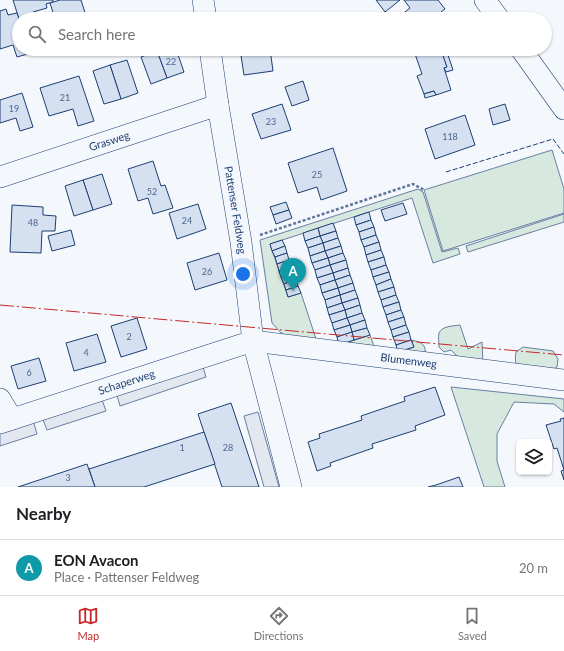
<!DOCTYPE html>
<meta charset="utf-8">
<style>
:root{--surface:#fff;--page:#f6f6f6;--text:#202124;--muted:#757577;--line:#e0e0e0;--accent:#c62828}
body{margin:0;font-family:Lato,sans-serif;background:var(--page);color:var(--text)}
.controls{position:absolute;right:12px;bottom:12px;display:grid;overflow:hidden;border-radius:6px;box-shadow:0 1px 3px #0004}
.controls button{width:36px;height:36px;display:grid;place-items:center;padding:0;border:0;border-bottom:1px solid var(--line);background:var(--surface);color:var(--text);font:20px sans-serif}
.you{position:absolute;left:243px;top:274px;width:14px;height:14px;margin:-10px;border:3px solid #fff;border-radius:50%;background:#1a73e8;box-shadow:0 0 0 6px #1a73e833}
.badge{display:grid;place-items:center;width:26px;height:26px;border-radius:50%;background:var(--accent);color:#fff;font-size:13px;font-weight:700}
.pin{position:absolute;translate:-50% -33px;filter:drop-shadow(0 1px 2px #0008)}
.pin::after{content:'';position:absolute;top:21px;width:14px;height:12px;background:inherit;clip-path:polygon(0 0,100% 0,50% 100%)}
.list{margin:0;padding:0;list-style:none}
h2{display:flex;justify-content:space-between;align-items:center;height:52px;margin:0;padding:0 16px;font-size:17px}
h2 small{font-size:13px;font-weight:400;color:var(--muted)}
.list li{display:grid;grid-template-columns:26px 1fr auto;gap:12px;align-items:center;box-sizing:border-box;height:56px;padding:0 16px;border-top:1px solid var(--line)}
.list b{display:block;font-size:15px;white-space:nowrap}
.list p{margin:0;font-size:13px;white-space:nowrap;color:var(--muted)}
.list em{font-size:13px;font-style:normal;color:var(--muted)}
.icon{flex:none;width:22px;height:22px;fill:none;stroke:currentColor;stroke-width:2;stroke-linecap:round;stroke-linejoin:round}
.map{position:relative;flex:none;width:564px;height:487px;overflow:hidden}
.search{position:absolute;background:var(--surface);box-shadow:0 1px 3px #0004;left:12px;right:12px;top:12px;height:44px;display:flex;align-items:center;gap:10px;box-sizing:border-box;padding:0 14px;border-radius:22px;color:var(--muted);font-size:15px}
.sheet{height:108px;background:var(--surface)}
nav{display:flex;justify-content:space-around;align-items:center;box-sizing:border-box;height:56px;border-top:1px solid var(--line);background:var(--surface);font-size:11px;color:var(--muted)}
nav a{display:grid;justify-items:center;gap:2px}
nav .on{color:var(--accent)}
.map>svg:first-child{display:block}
</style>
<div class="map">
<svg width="564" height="487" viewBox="0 0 564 487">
<rect width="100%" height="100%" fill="#f4f7fb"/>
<g fill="#d7e8df" stroke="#687fa3">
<path d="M552,150L564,189V213L443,251L424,190Z"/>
<path d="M418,189L423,192L442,252L458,248L460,254L433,263L412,198L270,244L288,297L301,293L317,342L291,338L281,333L272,323L260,240Z"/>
<path d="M564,214V222L468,252L466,246Z"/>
<path d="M460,325L468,349L482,342L483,364L458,361L457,356L451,350L444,352L439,347C439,343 438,337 439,333C442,326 453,326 460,325Z"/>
<path d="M370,335L375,349L339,345Z"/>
<path d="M411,340C421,342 427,344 425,356L398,352L414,347Z"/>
<path d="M523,347L553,351L558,359L557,367L548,372L518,368C515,362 515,358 516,352Z"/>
<path d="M451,387L564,399V412L554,404L514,402L497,434V461L505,487H484Z"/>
</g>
<g fill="#e3e8f0" stroke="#687fa3">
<path d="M202,364L206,377L120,406L116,392Z"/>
<path d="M101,397L106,411L47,430L42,417Z"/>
<path d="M258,412L279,487H264L244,416Z"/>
<path d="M33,420L37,434L0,446V431Z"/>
</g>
<g fill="#d5e0f0" stroke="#1d3f73">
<path d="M13,0H53V2L46,4L47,8L33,12L36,19H19Z"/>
<path d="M60,0H81L87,19H55L50,3Z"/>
<path d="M376,0H400L385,12Z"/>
<path d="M404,0H438L445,9L432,19H396L410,8Z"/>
<path d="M6,9L8,15L17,13L19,19V49H34L35,52L17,57L13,45L0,49V11Z"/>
<path d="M163,49H176L184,72L167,78L157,51Z"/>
<path d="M240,49H270L273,71L244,75Z"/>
<path d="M419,49H441L447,67L444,68L451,90L436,95L434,91L424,94L417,76L422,74L414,51Z"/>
<path d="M446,49L453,70L446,72L444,68L447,67L441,50Z"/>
<path d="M157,51L167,78L151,84L141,57Z"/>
<path d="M127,60L138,93L121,99L110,65Z"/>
<path d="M110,65L121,99L104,104L93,71Z"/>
<path d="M79,76L94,121L78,126L73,109L49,116L40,88Z"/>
<path d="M303,81L309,100L292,106L285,87Z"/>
<path d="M434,91L436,95L425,98L424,94Z"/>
<path d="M22,93L33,127L20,131L16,118L0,123V100Z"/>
<path d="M282,104L291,130L261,139L252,114Z"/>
<path d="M505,104L510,120L493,125L489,109Z"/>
<path d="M465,115L475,145L435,159L425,129Z"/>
<path d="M333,148L347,191L321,200L317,187L298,193L288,163Z"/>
<path d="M153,161L161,186L165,185L173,208L153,214L148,198L138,201L128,169Z"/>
<path d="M102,174L112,204L93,210L83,180Z"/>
<path d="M83,180L93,210L74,216L65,186Z"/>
<path d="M286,202L289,210L273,215L270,207Z"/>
<path d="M403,203L407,214L385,221L381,210Z"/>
<path d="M198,204L206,229L177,239L169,213Z"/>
<path d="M12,205L43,207V215L56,216L55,231H42L41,253L10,252Z"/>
<path d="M289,210L292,218L276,224L273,215Z"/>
<path d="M369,212L371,220L356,225L354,217Z"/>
<path d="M371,220L374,227L359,232L356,225Z"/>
<path d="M333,223L336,231L320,236L318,228Z"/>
<path d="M374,227L376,235L361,240L359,232Z"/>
<path d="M318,228L320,236L305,241L303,233Z"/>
<path d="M71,230L75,245L52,251L48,236Z"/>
<path d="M336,231L338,238L323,243L320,236Z"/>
<path d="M376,235L379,242L364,247L361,240Z"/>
<path d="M320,236L323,243L308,248L305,241Z"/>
<path d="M338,238L341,246L325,251L323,243Z"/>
<path d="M282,240L285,246L272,251L270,244Z"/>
<path d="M379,242L381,250L366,255L364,247Z"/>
<path d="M323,243L325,251L310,256L308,248Z"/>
<path d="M285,246L287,253L275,257L272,251Z"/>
<path d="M341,246L343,253L328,258L325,251Z"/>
<path d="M381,250L384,257L368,262L366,255Z"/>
<path d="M325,251L328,258L312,263L310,256Z"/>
<path d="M219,253L227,280L195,290L187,263Z"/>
<path d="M287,253L289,260L277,264L275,257Z"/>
<path d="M343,253L346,260L330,265L328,258Z"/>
<path d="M384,257L386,265L371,270L368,262Z"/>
<path d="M328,258L330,265L315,270L312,263Z"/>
<path d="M289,260L291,266L279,271L277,264Z"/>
<path d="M346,260L348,268L333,273L330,265Z"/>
<path d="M330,265L333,273L317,278L315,270Z"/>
<path d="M386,265L389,272L373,277L371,270Z"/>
<path d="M291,266L294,273L281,277L279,271Z"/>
<path d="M348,268L350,275L335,280L333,273Z"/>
<path d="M389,272L391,279L376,285L373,277Z"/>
<path d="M294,273L296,279L284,284L281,277Z"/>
<path d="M333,273L335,280L320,285L317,278Z"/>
<path d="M350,275L353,283L338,288L335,280Z"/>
<path d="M296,279L298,286L286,290L284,284Z"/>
<path d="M391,279L394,287L378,292L376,285Z"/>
<path d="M335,280L338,288L322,293L320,285Z"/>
<path d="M353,283L355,290L340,295L338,288Z"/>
<path d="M298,286L301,293L288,297L286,290Z"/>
<path d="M394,287L396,295L381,300L378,292Z"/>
<path d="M338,288L340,295L325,300L322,293Z"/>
<path d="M355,290L358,298L342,303L340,295Z"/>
<path d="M340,295L342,303L327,308L325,300Z"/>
<path d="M396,295L399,302L383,307L381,300Z"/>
<path d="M358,298L360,305L345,310L342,303Z"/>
<path d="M399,302L401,310L386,315L383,307Z"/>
<path d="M342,303L345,310L329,315L327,308Z"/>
<path d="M360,305L362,313L347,318L345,310Z"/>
<path d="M345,310L347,318L332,323L329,315Z"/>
<path d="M401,310L404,317L388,322L386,315Z"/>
<path d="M362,313L365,320L350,325L347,318Z"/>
<path d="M404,317L406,325L391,330L388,322Z"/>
<path d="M137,318L147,349L121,357L111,326Z"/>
<path d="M347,318L350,325L334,330L332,323Z"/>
<path d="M365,320L367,328L352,332L350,325Z"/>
<path d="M350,325L352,332L337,337L334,330Z"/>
<path d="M406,325L409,332L393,337L391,330Z"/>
<path d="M367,328L370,335L354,340L352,332Z"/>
<path d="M352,332L354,340L339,345L337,337Z"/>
<path d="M409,332L411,340L396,345L393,337Z"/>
<path d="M97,334L106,362L74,371L66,343Z"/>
<path d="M411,340L414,347L398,352L396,345Z"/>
<path d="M39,358L46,381L18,389L11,366Z"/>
<path d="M435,387L445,415L415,426L416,430L372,444L373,448L330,463L331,466L317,471L308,442L320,438L319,434L362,420L361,416L405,401L404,397Z"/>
<path d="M231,403L259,487H222L198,414Z"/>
<path d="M564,418V470L557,448L554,449L546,425L561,421L560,419Z"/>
<path d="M204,432L215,464L144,487H95L89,469Z"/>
<path d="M87,464L95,487H18Z"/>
<path d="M564,470V480L561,471Z"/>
<path d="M459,477L463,487H428L436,485Z"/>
</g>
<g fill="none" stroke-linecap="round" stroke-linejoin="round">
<defs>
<g id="minor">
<path d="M203,0L206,19"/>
<path d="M485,0L499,19"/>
<path id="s1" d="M210,49L218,105L241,242L253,341L291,487"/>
<path d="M521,49L564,109"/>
<path id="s2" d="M0,177L218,105"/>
<path d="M0,399L12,419"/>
<path id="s3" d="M0,423L253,341L564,380"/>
</g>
</defs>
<use href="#minor" stroke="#1d3f73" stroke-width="22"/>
<path stroke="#5e769c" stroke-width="2.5" stroke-dasharray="3 2" stroke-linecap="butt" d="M260,235L413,184L424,190"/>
<use href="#minor" stroke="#f4f7fb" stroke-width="21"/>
<path stroke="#1d3f73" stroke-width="1" stroke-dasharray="5 2" stroke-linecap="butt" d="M446,172L553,139L564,154"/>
<path stroke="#c62828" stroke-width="1" stroke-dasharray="14 3 2 3" stroke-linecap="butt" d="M0,305L564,355"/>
</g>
<g text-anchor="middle" stroke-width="3" stroke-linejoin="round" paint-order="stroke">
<g font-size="9" fill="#4b6792">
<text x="171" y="65">22</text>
<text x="65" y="101">21</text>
<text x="14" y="112">19</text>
<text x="271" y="125">23</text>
<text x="450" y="140">118</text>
<text x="317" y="178">25</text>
<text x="152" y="195">52</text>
<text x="187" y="224">24</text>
<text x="33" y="226">48</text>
<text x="207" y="275">26</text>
<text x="129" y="340">2</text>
<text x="86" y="356">4</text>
<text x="29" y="376">6</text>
<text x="182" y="451">1</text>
<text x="228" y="451">28</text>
<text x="68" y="481">3</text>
</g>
<g font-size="11" fill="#1d3f73" stroke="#f4f7fb">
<text dy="4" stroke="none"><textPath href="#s2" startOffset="115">Grasweg</textPath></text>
<text dy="4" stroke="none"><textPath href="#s1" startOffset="163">Pattenser Feldweg</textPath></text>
<text dy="4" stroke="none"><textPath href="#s3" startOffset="423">Blumenweg</textPath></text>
<text dy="4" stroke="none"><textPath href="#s3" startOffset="133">Schaperweg</textPath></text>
</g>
</g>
</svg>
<div class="controls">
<button><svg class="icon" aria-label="layers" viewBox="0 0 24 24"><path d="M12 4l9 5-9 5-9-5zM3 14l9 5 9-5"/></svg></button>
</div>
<div class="you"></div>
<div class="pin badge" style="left:293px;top:291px;background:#0f9aa8">A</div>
<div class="search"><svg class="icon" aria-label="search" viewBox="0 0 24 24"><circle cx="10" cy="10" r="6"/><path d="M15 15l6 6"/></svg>Search here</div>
</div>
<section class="sheet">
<h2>Nearby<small></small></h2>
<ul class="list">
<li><span class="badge" style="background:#0f9aa8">A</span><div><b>EON Avacon</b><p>Place · Pattenser Feldweg</p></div><em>20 m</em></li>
</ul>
</section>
<nav>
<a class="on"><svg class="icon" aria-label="map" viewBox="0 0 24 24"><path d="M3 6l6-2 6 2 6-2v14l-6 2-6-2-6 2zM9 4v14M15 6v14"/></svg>Map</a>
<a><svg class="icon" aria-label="directions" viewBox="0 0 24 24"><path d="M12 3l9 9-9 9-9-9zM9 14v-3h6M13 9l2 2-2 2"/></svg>Directions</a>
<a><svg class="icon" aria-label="saved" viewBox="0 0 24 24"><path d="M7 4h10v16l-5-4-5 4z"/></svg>Saved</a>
</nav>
